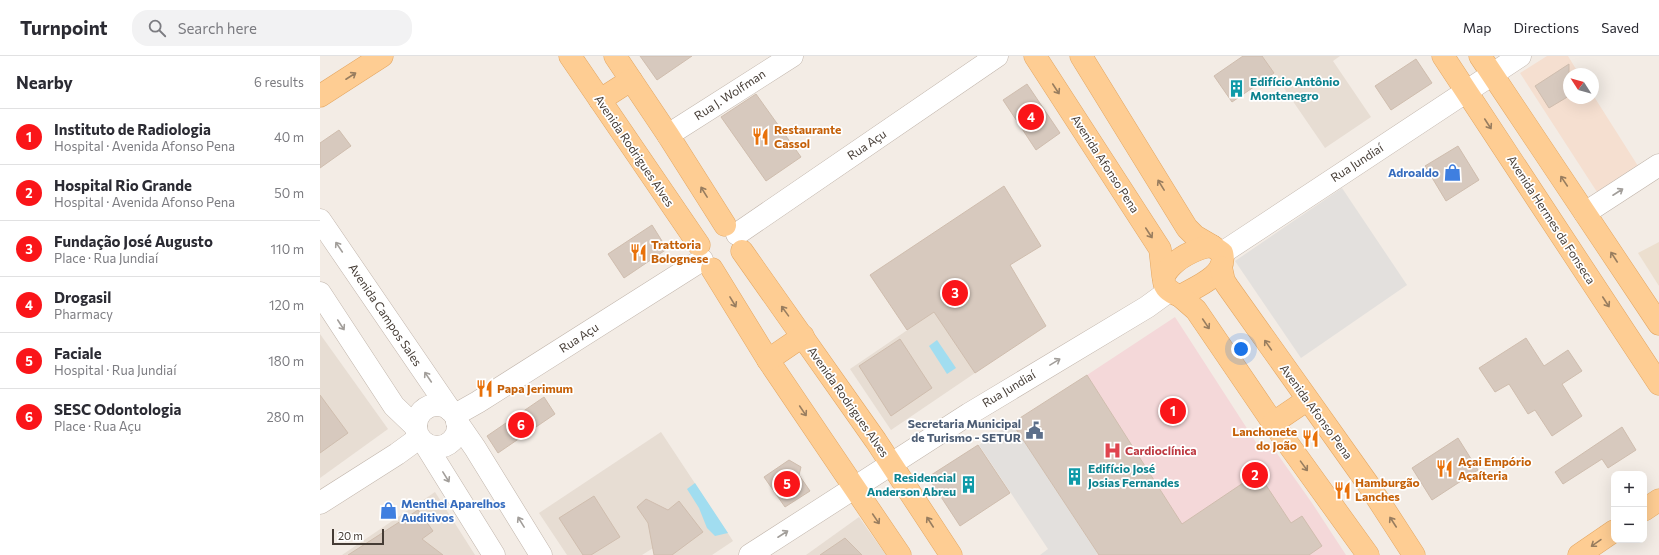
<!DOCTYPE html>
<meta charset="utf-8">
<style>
:root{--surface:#fff;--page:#f2f2f3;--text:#2b2b33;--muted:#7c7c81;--line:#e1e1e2;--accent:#fa1519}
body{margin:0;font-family:Commissioner,sans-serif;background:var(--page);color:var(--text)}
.controls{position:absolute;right:12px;bottom:12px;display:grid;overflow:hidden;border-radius:8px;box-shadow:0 4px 16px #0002}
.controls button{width:36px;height:36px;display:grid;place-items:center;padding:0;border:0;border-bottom:1px solid var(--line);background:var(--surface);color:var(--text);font:20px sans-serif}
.compass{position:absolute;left:1243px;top:12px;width:36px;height:36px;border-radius:50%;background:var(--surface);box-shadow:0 4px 16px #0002;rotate:306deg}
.scale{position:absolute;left:12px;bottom:10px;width:52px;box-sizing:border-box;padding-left:4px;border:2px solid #453c35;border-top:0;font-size:11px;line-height:14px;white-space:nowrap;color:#453c35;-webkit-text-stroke:3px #fff;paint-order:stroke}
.you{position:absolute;left:921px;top:293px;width:14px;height:14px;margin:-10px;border:3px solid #fff;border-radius:50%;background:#1a73e8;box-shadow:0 0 0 6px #1a73e833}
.badge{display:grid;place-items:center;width:26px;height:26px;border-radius:50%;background:var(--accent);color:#fff;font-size:13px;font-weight:700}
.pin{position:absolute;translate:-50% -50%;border:2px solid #fff;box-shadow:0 1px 4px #0006}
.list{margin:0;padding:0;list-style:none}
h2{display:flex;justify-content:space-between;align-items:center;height:52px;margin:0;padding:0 16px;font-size:17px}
h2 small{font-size:13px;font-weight:400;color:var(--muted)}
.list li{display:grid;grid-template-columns:26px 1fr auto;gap:12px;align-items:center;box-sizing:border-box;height:56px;padding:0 16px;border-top:1px solid var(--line)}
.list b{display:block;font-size:15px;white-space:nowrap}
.list p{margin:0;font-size:13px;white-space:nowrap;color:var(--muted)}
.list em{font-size:13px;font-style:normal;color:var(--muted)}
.icon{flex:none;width:22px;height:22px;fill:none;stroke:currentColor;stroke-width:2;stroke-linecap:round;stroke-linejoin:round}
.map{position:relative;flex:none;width:1339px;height:499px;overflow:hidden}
header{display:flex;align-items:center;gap:24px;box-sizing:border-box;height:56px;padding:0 20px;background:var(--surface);border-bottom:1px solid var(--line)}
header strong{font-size:19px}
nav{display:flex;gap:22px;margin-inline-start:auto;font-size:14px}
.search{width:280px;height:36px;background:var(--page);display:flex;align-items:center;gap:10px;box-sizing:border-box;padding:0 14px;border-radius:16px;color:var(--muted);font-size:15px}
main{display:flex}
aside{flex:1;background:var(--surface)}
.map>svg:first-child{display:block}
</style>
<header>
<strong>Turnpoint</strong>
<div class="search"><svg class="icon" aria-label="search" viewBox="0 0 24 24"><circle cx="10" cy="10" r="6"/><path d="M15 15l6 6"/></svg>Search here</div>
<nav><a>Map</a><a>Directions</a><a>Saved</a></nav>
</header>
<main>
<aside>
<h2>Nearby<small>6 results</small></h2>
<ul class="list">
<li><span class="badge">1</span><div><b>Instituto de Radiologia</b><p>Hospital · Avenida Afonso Pena</p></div><em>40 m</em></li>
<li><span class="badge">2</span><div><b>Hospital Rio Grande</b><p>Hospital · Avenida Afonso Pena</p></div><em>50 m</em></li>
<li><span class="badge">3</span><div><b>Fundação José Augusto</b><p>Place · Rua Jundiaí</p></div><em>110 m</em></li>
<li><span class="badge">4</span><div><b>Drogasil</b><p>Pharmacy</p></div><em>120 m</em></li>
<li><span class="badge">5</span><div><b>Faciale</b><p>Hospital · Rua Jundiaí</p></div><em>180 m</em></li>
<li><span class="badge">6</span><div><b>SESC Odontologia</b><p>Place · Rua Açu</p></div><em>280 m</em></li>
</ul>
</aside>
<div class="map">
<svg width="1339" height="499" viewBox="0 0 1339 499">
<rect width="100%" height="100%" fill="#f3ece5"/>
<g fill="#e7ddd3">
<path d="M942,0H1020L1013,5L1051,61L1005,92Z"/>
<path d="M614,256L655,317L571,374L530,313Z"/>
<path d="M0,278L68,373L0,422Z"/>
<path d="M341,376L413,485L392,499H345L338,489L322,499H247L219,457Z"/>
<path d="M115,436L155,499H22Z"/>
<path d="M539,461L566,499H486Z"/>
</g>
<path fill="#f5dfd0" d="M1227,0H1248L1259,18H1249V42H1273V39L1318,110L1277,136L1200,17Z"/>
<path fill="#ecdfcf" d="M1339,186V230L1318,197Z"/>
<path fill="#f4d8d9" d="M855,261L939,391L949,386L992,447L1026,499H776L850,449L767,319Z"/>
<g fill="#e3e0dd">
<path d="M1022,132L1087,229L981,302L915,205Z"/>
<path d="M692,367L778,498L776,499H720L728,493L659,389Z"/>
</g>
<g fill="#a1ddf0">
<path d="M617,284L636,312L627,318L609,290Z"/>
<path d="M375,427L408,477L395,480L387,472L379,452L367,433Z"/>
</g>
<g fill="#d7c9be" stroke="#cfbdae">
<path d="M320,0H372L337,24Z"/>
<path d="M923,0H942L954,17L912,46L894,20Z"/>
<path d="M1096,3L1112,27L1071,54L1055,30Z"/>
<path d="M1249,8V40L1229,52L1215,30Z"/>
<path d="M707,28L740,77L716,94L683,44Z"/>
<path d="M436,38L481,101L446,125L401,61Z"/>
<path d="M19,74L31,90L0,112V87Z"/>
<path d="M1138,90L1159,124L1126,145L1105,110Z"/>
<path d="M684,130L721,190L690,209L726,270L655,317L614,256L587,274L550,219Z"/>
<path d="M332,169L347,193L304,222L288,198Z"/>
<path d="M1206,282L1224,310L1248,294L1262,315L1242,328L1262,360L1232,380L1215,354L1208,358L1189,328L1175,336L1159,312Z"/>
<path d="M580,283L612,332L571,360L539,310Z"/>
<path d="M767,319L862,468L938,417L971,467L982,460L1002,490L989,499H779L692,367Z"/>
<path d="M0,339L28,377L0,397Z"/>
<path d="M224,341L235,358L178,397L167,380Z"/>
<path d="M1302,371L1316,394L1288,412L1282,403L1243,428L1235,416Z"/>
<path d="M1138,382L1158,414L1112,444L1092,412Z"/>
<path d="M658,389L690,437L640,470L608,421Z"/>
<path d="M469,404L481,411L479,419L490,435L465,451L444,421Z"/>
<path d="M274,440L300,481L271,499H263L239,462Z"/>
<path d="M326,443L348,454L359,445L383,476L352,499H334L328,467L317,451Z"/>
<path d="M98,454L113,475L102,483L123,499H28Z"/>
<path d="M525,482L542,499H500Z"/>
</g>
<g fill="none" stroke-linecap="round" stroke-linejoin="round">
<defs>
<g id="minor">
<path d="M348,79L472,0"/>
<path d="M1265,157L1339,109"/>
<path d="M0,164L130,354"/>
<path d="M417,178L677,0"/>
<path d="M902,197L1200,0"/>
<path d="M0,237L74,350L96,371"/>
<circle cx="117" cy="370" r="21"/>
<path d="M135,359L158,346L382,204"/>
<path d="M137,366L155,392L221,499"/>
<path d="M105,388L174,499"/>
<path d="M0,447L77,398L99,382"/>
<path d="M430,499L649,358L827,251L849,235"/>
</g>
<g id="major">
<path d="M250,0L379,189"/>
<path d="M295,0L348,79L405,169"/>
<path d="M715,0L840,193L843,220"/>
<path d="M761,0L867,172L875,180L892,190"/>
<path d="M1123,0L1339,328"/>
<path d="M1160,0L1339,268"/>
<path d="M0,40L62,0"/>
<path d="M280,44L311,24"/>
<path d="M892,190L902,197C908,219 876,231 860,240C817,224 871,191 892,190Z"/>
<path d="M422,195L556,385L631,499"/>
<path d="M901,211L904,225L908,231L1048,428L1094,499"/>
<path d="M392,213L448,304L580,499"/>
<path d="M860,240L876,254L953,367L1048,499"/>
<path d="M448,304L483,280"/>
<path d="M953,367L987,344"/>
<path d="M1324,454L1339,444"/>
<path d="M1259,499L1294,475"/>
</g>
</defs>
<use href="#minor" stroke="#c1b5ab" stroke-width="23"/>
<use href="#major" stroke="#e4a762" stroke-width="23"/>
<use href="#minor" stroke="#fff" stroke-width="22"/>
<use href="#major" stroke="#fecd93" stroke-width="22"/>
</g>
<defs><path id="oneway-shaft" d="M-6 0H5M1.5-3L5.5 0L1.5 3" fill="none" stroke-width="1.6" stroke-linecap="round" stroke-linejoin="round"/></defs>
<g stroke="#987d5f">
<use href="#oneway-shaft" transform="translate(31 20) rotate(-33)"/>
<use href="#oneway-shaft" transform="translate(736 33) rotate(57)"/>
<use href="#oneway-shaft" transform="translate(1168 68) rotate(57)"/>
<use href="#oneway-shaft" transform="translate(1244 125) rotate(-124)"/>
<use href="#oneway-shaft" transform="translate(841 129) rotate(-122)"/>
<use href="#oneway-shaft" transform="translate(384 136) rotate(-122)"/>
<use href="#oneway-shaft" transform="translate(829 177) rotate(57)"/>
<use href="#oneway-shaft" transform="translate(1294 201) rotate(-123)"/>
<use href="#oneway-shaft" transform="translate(413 246) rotate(59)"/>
<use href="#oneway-shaft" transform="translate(1286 246) rotate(57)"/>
<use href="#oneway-shaft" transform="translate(465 255) rotate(-126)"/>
<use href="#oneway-shaft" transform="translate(886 268) rotate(56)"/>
<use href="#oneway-shaft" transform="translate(948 289) rotate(-125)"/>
<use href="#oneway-shaft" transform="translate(483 355) rotate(56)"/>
<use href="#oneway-shaft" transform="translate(984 410) rotate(54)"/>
<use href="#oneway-shaft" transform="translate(556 463) rotate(56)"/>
<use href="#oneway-shaft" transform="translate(610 466) rotate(-123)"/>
<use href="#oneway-shaft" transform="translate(1073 466) rotate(-123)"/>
<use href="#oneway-shaft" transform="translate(1276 487) rotate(145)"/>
</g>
<g stroke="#a29e9a">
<use href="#oneway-shaft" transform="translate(1298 136) rotate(-33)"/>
<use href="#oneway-shaft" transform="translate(19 191) rotate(-124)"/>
<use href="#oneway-shaft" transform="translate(21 269) rotate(57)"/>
<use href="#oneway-shaft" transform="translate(735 306) rotate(-31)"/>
<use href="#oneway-shaft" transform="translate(108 321) rotate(-124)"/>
<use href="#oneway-shaft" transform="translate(126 421) rotate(58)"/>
<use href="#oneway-shaft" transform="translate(201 466) rotate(-122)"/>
<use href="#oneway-shaft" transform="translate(463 478) rotate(-33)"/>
</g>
<defs>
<symbol id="building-bare" viewBox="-9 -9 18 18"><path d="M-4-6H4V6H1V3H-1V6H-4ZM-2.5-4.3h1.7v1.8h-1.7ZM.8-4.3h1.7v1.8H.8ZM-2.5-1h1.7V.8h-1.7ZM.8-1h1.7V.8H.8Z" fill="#0f9aa8" stroke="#fff" stroke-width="2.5" paint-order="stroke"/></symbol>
<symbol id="restaurant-bare" viewBox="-9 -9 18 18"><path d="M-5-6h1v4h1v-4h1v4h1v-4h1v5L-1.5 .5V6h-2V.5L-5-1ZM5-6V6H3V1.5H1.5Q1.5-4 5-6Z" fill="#e8710a" stroke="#fff" stroke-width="2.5" paint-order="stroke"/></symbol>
<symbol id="shop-bare" viewBox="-9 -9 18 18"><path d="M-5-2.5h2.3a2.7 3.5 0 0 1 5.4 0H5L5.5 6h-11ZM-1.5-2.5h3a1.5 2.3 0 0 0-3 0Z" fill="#3f7fe0" stroke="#fff" stroke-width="2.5" paint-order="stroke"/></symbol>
<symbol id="civic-bare" viewBox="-9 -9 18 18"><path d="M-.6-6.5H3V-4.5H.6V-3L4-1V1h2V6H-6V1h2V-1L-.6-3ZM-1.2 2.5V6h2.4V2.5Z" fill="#5c6f8a" stroke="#fff" stroke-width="2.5" paint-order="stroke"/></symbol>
<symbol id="hospital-bare" viewBox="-9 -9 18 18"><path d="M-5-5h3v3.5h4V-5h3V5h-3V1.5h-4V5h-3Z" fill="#e0444e" stroke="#fff" stroke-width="2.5" paint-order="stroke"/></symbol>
</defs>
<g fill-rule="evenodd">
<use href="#building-bare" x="904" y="20" width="25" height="25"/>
<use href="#restaurant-bare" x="428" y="68" width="25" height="25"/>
<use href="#shop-bare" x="1120" y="104" width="25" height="25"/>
<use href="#restaurant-bare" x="306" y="184" width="25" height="25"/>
<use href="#restaurant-bare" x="152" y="320" width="25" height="25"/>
<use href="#civic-bare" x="702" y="362" width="25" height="25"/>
<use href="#restaurant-bare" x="978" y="370" width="25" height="25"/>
<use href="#hospital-bare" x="780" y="382" width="25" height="25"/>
<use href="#restaurant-bare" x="1112" y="400" width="25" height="25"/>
<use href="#building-bare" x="742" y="408" width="25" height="25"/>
<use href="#building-bare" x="636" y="416" width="25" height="25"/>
<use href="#restaurant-bare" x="1010" y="422" width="25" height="25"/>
<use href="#shop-bare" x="56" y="442" width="25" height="25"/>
</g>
<g text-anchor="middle" stroke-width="3.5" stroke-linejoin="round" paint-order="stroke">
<g font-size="12" font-weight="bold" fill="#0d838f" stroke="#fff" text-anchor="start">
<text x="930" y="30">Edifício Antônio<tspan x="930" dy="14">Montenegro</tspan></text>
<text x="768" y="417">Edifício José<tspan x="768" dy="14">Josias Fernandes</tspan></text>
<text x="636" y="426" text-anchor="end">Residencial<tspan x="636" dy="14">Anderson Abreu</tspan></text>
</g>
<g font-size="12" fill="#453c35" stroke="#fff">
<text transform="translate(410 39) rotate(-33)" y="4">Rua J. Wolfman</text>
<text transform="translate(547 89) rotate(-34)" y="4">Rua Açu</text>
<text transform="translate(314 95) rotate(56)" y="4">Avenida Rodrigues Alves</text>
<text transform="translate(1037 107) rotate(-33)" y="4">Rua Jundiaí</text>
<text transform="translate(785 108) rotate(57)" y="4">Avenida Afonso Pena</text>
<text transform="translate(1231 164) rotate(57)" y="4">Avenida Hermes da Fonseca</text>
<text transform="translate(65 259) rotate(56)" y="4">Avenida Campos Sales</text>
<text transform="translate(259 282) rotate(-33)" y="4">Rua Açu</text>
<text transform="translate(689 333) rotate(-31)" y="4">Rua Jundiaí</text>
<text transform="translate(528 346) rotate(55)" y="4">Avenida Rodrigues Alves</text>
<text transform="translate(996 356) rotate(54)" y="4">Avenida Afonso Pena</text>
</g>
<g font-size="12" font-weight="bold" fill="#c56008" stroke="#fff" text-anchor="start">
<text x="454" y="78">Restaurante<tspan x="454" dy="14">Cassol</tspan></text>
<text x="331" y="193">Trattoria<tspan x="331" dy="14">Bolognese</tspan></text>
<text x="177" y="337">Papa Jerimum</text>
<text x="977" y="380" text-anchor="end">Lanchonete<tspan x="977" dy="14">do João</tspan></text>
<text x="1138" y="410">Açai Empório<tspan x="1138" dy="14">Açaíteria</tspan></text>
<text x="1035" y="431">Hamburgão<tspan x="1035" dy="14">Lanches</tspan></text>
</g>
<g font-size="12" font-weight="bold" fill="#366cbe" stroke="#fff" text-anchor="end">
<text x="1119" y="121">Adroaldo</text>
<text x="81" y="452" text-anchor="start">Menthel Aparelhos<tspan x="81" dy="14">Auditivos</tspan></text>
</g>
<g font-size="12" font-weight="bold" fill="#4e5e75" stroke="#fff" text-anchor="end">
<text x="701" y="372">Secretaria Municipal<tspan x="701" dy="14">de Turismo - SETUR</tspan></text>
</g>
<g font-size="12" font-weight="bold" fill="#be3a42" stroke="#fff" text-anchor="start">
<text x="805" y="399">Cardioclínica</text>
</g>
</g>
</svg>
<div class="controls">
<button>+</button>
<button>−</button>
</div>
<svg class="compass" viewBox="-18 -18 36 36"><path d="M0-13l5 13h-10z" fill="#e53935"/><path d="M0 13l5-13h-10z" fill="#7c7c81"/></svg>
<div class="scale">20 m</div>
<div class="you"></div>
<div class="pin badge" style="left:853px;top:355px">1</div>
<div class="pin badge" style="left:935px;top:419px">2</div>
<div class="pin badge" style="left:635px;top:237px">3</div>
<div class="pin badge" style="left:711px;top:61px">4</div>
<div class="pin badge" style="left:467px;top:428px">5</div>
<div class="pin badge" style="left:201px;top:369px">6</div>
</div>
</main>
